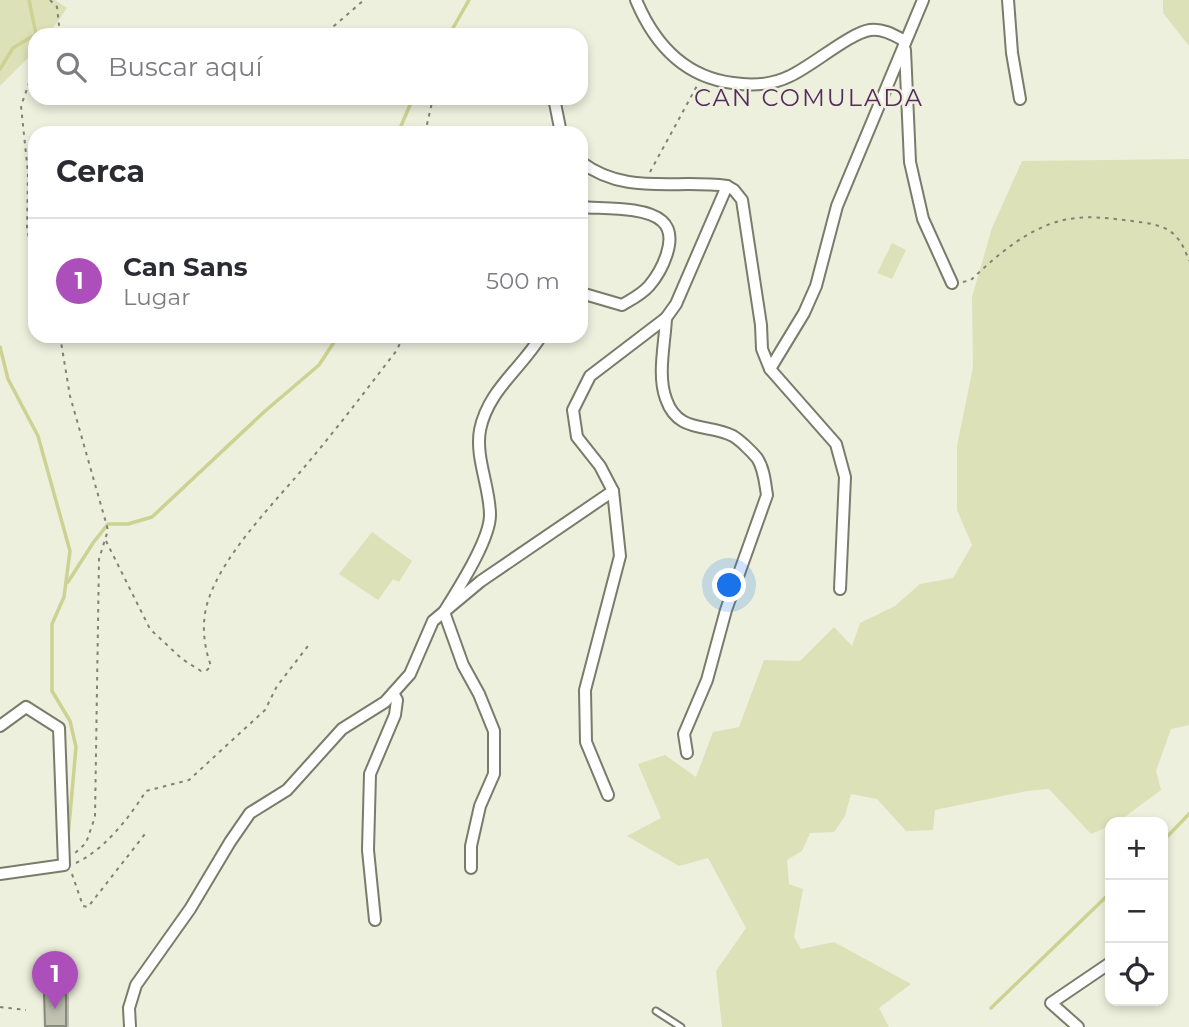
<!DOCTYPE html>
<html lang="es">
<meta charset="utf-8">
<style>
:root{--surface:#fff;--page:#f7f7f7;--text:#2b2b33;--muted:#7c7c81;--line:#e1e1e2;--accent:#ac4fba}
body{margin:0;font-family:Montserrat,sans-serif;background:var(--page);color:var(--text)}
.controls{position:absolute;right:21px;bottom:21px;display:grid;overflow:hidden;border-radius:14px;box-shadow:0 4px 10px #0003}
.controls button{width:63px;height:63px;display:grid;place-items:center;padding:0;border:0;border-bottom:2px solid var(--line);background:var(--surface);color:var(--text);font:35px sans-serif}
.you{position:absolute;left:730px;top:586px;width:24px;height:24px;margin:-18px;border:5px solid #fff;border-radius:50%;background:#1a73e8;box-shadow:0 0 0 10px #1a73e833}
.badge{display:grid;place-items:center;width:46px;height:46px;border-radius:50%;background:var(--accent);color:#fff;font-size:23px;font-weight:700}
.pin{position:absolute;translate:-50% -58px;filter:drop-shadow(0 2px 4px #0008)}
.pin::after{content:'';position:absolute;top:37px;width:24px;height:21px;background:inherit;clip-path:polygon(0 0,100% 0,50% 100%)}
.list{margin:0;padding:0;list-style:none}
h2{display:flex;justify-content:space-between;align-items:center;height:91px;margin:0;padding:0 28px;font-size:30px}
h2 small{font-size:23px;font-weight:400;color:var(--muted)}
.list li{display:grid;grid-template-columns:46px 1fr auto;gap:21px;align-items:center;box-sizing:border-box;height:126px;padding:0 28px;border-top:2px solid var(--line)}
.list b{display:block;font-size:26px;white-space:nowrap}
.list p{margin:0;font-size:23px;white-space:nowrap;color:var(--muted)}
.list em{font-size:23px;font-style:normal;color:var(--muted)}
.icon{flex:none;width:38px;height:38px;fill:none;stroke:currentColor;stroke-width:2;stroke-linecap:round;stroke-linejoin:round}
.map{position:relative;flex:none;width:1189px;height:1027px;overflow:hidden}
.search{position:absolute;background:var(--surface);box-shadow:0 4px 10px #0003;left:28px;top:28px;width:560px;height:77px;display:flex;align-items:center;gap:18px;box-sizing:border-box;padding:0 24px;border-radius:21px;color:var(--muted);font-size:26px}
.panel{position:absolute;background:var(--surface);box-shadow:0 4px 10px #0003;left:28px;top:126px;width:560px;height:217px;border-radius:21px}
.map>svg:first-child{display:block}
</style>
<div class="map">
<svg width="1189" height="1027" viewBox="0 0 1189 1027">
<defs>
<filter id="shadow"><feDropShadow dx="4" dy="4" stdDeviation="3.5" flood-color="#0004"/></filter>
</defs>
<rect width="100%" height="100%" fill="#eef0de"/>
<g fill="#dde1b7">
<path d="M0,0H55L67,8L48,35H35V51L0,86Z"/>
<path d="M1163,0H1189V46L1163,13Z"/>
<path d="M1189,159V725L1171,729L1156,771L1161,790L1118,822H1110V826L1091,834L1049,789L1027,791L935,810L933,830L906,831L877,799L851,794L845,816L834,832L810,833L802,851L787,860L789,884L803,889L794,937L801,949L834,942L911,984L879,1008L889,1027H722L716,971L746,928L708,858L679,866L627,836L661,818L638,764L665,755L696,777L713,732L739,727L764,660L800,661L834,627L852,646L860,623L895,606L920,584L953,578L972,545L957,510V446L973,367L972,297L992,228L1022,161Z"/>
<path d="M892,243L906,250L892,279L877,273Z"/>
<path d="M372,532L412,561L399,582L393,579L378,600L339,574Z"/>
</g>
<g fill="none" stroke-linecap="round" stroke-linejoin="round">
<g stroke="#ccd291" stroke-width="3.5">
<path d="M449,35L469,0"/>
<path d="M0,69L13,48L36,34L29,0"/>
<path d="M398,133L413,98"/>
<path d="M0,347L8,379L38,436L70,551L64,597L52,624V691L70,721L76,747L68,837"/>
<path d="M68,582L93,543L108,524H128L152,517L264,412L319,365L338,336"/>
<path d="M1163,841L1189,814"/>
<path d="M991,1008L1110,893"/>
</g>
</g>
<path fill="#c0c2b2" stroke="#888a7a" stroke-width="2" filter="url(#shadow)" d="M44,991H66V1026H45Z"/>
<g fill="none" stroke-linecap="round" stroke-linejoin="round">
<defs>
<path id="service" d="M656,1011L681,1027"/>
<g id="minor">
<path d="M636,0C654,43 684,77 733,83C753,86 772,85 790,76C812,66 850,33 870,30C882,28 894,35 905,41"/>
<path d="M1008,0L1012,53L1020,99"/>
<path d="M905,50L910,162L923,219L952,283"/>
<path d="M554,98L561,133"/>
<path d="M581,162C626,196 675,179 727,186"/>
<path d="M581,207C602,209 645,206 662,221C680,237 661,272 649,286C641,295 632,299 622,305L581,293"/>
<path d="M666,318C665,343 657,375 666,399C678,434 707,423 733,436C740,440 752,452 757,458C764,468 765,483 767,495L726,610L707,680L684,734L687,753"/>
<path d="M770,369L836,444L845,477L840,589"/>
<path d="M0,726L26,707L59,728L64,865L0,874"/>
<path d="M608,795L586,742L585,690L620,556L613,491"/>
<path d="M471,868V846L480,806L494,774V731L479,694L463,665L444,612C458,589 490,540 490,515C490,487 475,458 480,430C488,390 522,368 541,336"/>
<path d="M375,920L368,850L370,774L395,715L397,700L393,693"/>
<path d="M130,1027L129,1008L136,985L190,909L230,842L250,813L287,790L342,729L385,702L410,674L433,621L481,581L613,491L600,466L577,437L573,410L590,376L666,318L676,304L727,186L734,190L742,200L761,325L762,349L770,369L804,313L816,286L837,206L923,0"/>
<path d="M1078,1027L1051,1003L1110,963"/>
</g>
</defs>
<use href="#service" stroke="#797b6b" stroke-width="9"/>
<use href="#minor" stroke="#797b6b" stroke-width="14"/>
<g stroke="#818277" stroke-width="2" stroke-dasharray="3.5 5" stroke-linecap="butt">
<path d="M50,0L57,7L59,25L53,35"/>
<path d="M333,35L334,26L364,0"/>
<path d="M35,66L21,106L28,173L27,229L31,248L35,252"/>
<path d="M425,133L433,98"/>
<path d="M650,172L698,84"/>
<path d="M963,282L971,280C999,253 1036,221 1077,218C1096,216 1114,219 1132,221C1164,225 1178,228 1189,261"/>
<path d="M60,336L70,396L108,530L99,559L95,817L86,843L75,853"/>
<path d="M106,541L150,629L182,659L201,671L207,670L211,666C203,644 201,620 209,598C225,552 276,501 307,464C338,427 367,389 397,350L403,336"/>
<path d="M76,863C105,849 129,818 146,791L189,780L265,710L277,686L308,646"/>
<path d="M72,874L83,906L88,907L145,834"/>
<path d="M0,1007L26,1010"/>
</g>
<use href="#service" stroke="#fff" stroke-width="5"/>
<use href="#minor" stroke="#fff" stroke-width="10"/>
</g>
<g text-anchor="middle" stroke-width="5" stroke-linejoin="round" paint-order="stroke">
<g font-size="24" letter-spacing="2" fill="#562a5d" stroke="#eef0de">
<text x="809" y="106">CAN COMULADA</text>
</g>
</g>
</svg>
<div class="controls">
<button>+</button>
<button>−</button>
<button><svg class="icon" aria-label="locate" viewBox="0 0 24 24"><circle cx="12" cy="12" r="6"/><path d="M12 2v4M12 18v4M2 12h4M18 12h4"/></svg></button>
</div>
<div class="you"></div>
<div class="pin badge" style="left:55px;top:1009px">1</div>
<div class="search"><svg class="icon" aria-label="search" viewBox="0 0 24 24"><circle cx="10" cy="10" r="6"/><path d="M15 15l6 6"/></svg>Buscar aquí</div>
<section class="panel">
<h2>Cerca<small></small></h2>
<ul class="list">
<li><span class="badge">1</span><div><b>Can Sans</b><p>Lugar</p></div><em>500 m</em></li>
</ul>
</section>
</div>
